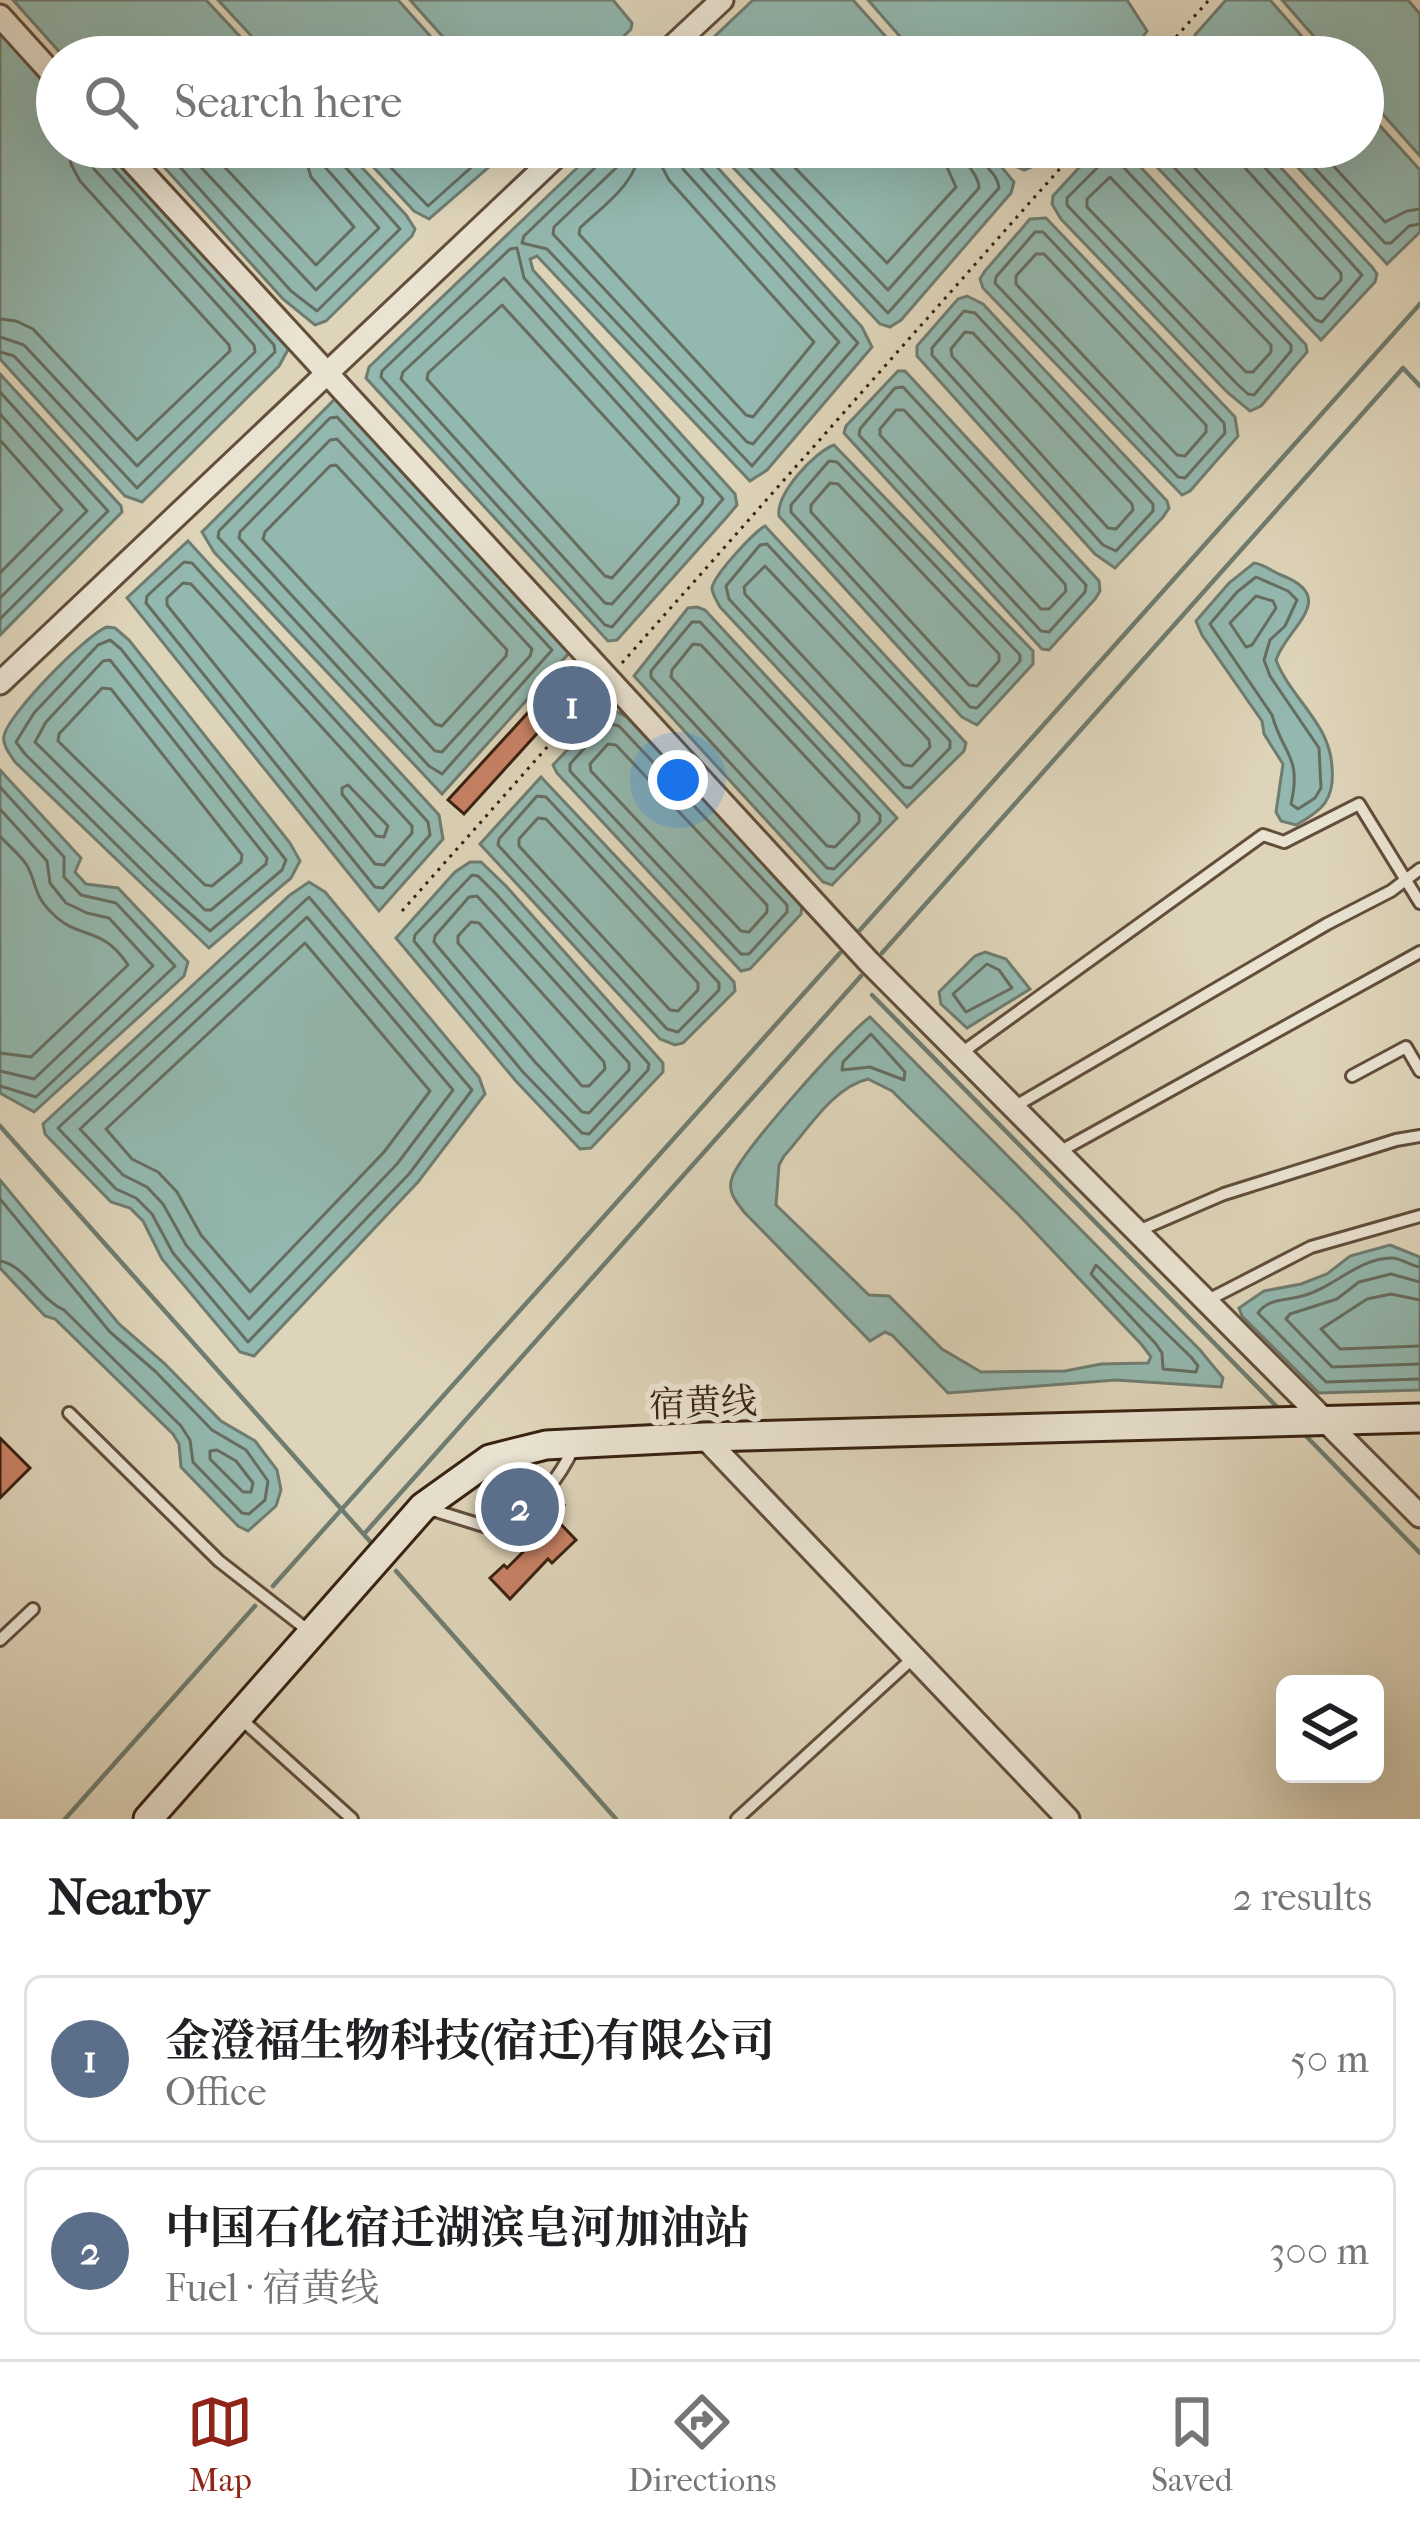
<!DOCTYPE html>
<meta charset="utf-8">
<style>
:root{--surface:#fff;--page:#f2f2f2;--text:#202124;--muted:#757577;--line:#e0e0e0;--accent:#8f2418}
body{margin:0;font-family:"IM FELL French Canon","Noto Serif SC",serif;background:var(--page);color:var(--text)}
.controls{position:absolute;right:36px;bottom:36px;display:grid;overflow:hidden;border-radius:18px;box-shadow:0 12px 48px #0002}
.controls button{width:108px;height:108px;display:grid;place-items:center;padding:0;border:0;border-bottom:3px solid var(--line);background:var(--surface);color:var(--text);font:60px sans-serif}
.you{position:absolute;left:678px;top:780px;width:42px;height:42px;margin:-30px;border:9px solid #fff;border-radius:50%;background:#1a73e8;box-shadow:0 0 0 18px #1a73e833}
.badge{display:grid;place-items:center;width:78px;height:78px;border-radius:50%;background:var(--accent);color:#fff;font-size:39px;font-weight:700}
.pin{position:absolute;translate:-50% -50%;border:6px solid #fff;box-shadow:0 3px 12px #0006}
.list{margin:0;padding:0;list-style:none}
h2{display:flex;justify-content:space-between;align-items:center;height:156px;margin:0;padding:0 48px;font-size:51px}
h2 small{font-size:39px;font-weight:400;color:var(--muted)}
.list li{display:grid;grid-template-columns:78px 1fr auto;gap:36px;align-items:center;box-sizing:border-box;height:168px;margin:0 24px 24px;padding:0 24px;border:3px solid var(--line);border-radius:18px}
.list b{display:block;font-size:45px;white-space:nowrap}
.list p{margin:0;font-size:39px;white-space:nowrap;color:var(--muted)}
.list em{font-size:39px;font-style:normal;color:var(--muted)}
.icon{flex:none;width:66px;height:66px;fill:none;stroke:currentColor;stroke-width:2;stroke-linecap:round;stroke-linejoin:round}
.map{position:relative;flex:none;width:1420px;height:1819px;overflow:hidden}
.search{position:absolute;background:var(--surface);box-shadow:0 12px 48px #0002;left:36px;right:36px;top:36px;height:132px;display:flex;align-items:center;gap:30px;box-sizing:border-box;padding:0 42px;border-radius:66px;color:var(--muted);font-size:45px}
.sheet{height:540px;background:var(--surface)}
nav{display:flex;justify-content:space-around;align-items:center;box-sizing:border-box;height:168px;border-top:3px solid var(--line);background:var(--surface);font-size:33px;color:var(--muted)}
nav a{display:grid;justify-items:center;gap:6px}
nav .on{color:var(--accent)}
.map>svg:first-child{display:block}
</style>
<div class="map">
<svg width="1420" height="1819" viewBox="0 0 1420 1819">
<rect width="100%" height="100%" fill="#ded4b9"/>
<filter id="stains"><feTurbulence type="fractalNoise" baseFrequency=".00167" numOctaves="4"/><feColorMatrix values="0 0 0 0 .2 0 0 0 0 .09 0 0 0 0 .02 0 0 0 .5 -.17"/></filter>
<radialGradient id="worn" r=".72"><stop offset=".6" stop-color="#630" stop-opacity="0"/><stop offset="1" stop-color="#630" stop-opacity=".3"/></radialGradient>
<g fill="#93b8af" stroke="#6f7c70" stroke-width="3" fill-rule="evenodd">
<path d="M13,0H206L259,57H64Z"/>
<path d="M218,0H398L449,57H271Z"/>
<path d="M410,0H613L632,23L631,29L603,57H461Z"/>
<path d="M753,0H853L904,57H693Z"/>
<path d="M868,0H1127L1147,31L1129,57H918Z"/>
<path d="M1226,0H1270L1320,57H1197L1192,51L1195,35Z"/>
<path d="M1282,0H1408L1420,14V156L1363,92V57H1332Z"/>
<path d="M0,26L57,88V147H110L289,348L279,366L142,502L125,496L0,359Z"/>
<path d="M1363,107L1420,170V232L1387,264L1279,147H1363Z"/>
<path d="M146,147H343L406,215L415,229L412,236L326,321L315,325L283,299Z"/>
<path d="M355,147H512L429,219L414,211Z"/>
<path d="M599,147H699L862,327L872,347L767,470L750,481L537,256L530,259L533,270L735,494L737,505L726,518L617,640L608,641L366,378L369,367Z"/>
<path d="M714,147H985L1014,182L1011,193L901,320L890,327L880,324Z"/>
<path d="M997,147H1051L1034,166L1024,170L1015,166Z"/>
<path d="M1098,147H1122L1306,345L1307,352L1261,406L1250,411L1227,392L1061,219L1052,204L1053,196Z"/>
<path d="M1138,147H1262L1372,267L1377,274L1375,282L1321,340Z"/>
<path d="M1046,218L1235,417L1238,436L1190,491L1182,495L983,288L980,279L985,271L1030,219Z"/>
<path d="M967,296L983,304L1167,501L1169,508L1163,517L1115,568L1095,554L917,356V346L958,299Z"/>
<path d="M898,371H905L1099,581L1100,591L1095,599L1049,650L1042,649L844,433L846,426Z"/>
<path d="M0,374L121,506L122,512L0,635Z"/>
<path d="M336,398L571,651L442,794L214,552L202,532Z"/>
<path d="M834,445L1033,651V664L977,725L962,717L779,516C776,494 813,453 834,445Z"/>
<path d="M765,526L966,743L964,751L907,807L720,607C717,601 712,594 712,588C714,575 753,533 765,526Z"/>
<path d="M188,541L439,815L443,839L379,911L127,598Z"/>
<path d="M1254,563C1266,565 1271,571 1281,575C1341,598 1286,628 1276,660C1291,699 1330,723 1332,767C1335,799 1323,810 1296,825L1281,821L1276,812L1283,764L1264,734L1262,721L1202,635L1196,621L1229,583Z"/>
<path d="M697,607L705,610L897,818L832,885L823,882L634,676L688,608Z"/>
<path d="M107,627L115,628L129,640L290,843L300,861L291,878L209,948L15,762C10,754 2,745 4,736C8,714 87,634 107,627Z"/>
<path d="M608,707L627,717L802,905L801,914L750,969L741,971L557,773L553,765Z"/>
<path d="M0,770L81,858L75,872L86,884L118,888L188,962L184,976L34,1112L0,1093Z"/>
<path d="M541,777L734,982L735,991L683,1043L675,1045L660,1039L480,844Z"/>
<path d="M470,862H481L506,886L663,1063V1072L591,1148L580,1149L515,1080L396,938L455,872Z"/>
<path d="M309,882L325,892L479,1077L485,1094L418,1182L254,1356L240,1352L162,1259L143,1221L130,1208L111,1202L45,1134L43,1124L290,895Z"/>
<path d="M985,952L1006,959L1030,989L967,1028L941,1004L939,992L975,956Z"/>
<path d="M870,1017L1200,1350L1223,1378L1221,1387L1116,1380L948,1393L892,1335L885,1332L870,1341L744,1212C736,1201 727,1192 732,1178C740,1153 847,1033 870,1017ZM868,1079L892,1091L1018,1214L1142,1345L1151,1357L1148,1363L1101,1364L1065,1371L981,1372L942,1349L889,1296L869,1295L776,1205L779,1165L784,1156C807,1131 833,1087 868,1079Z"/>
<path d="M0,1180L119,1324L164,1363L221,1421L255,1441L277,1470L281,1490L276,1506L248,1531L238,1526L181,1467L179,1444L173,1434L55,1319L45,1316L0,1268Z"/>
<path d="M1390,1245L1420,1257V1390L1319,1393L1242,1316L1239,1308L1264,1291L1301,1284L1327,1274L1350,1256Z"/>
</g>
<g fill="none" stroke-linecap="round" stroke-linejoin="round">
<g stroke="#666d60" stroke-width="3">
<path d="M162,147L291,291L317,311L400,229L339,160L335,147"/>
<path d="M182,147L316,290L379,228L325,167L320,147"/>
<path d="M206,147L316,265L354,227L311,177L302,147"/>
<path d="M371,147L428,206L494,147"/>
<path d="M606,147L603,160L524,236L522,243L547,249L752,466L858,343L694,160L691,147"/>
<path d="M622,147L616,168L554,227L553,234L747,442L753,444L839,342L683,169L676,147"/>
<path d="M640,147C638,183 604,205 580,228L579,234L746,415L753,417L814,342L669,180L660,163L658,147"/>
<path d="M730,147L888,313L999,188C998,171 977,164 977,147"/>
<path d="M751,147L888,290L979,188C979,173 962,165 962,147"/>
<path d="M775,147L887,263L956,187L945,163L944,147"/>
<path d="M1155,147L1316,320L1322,322L1362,275L1258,160L1254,147"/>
<path d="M1175,147L1316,298L1323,299L1341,280V273L1246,169L1239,147"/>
<path d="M1295,147L1385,243H1391L1409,226L1420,224"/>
<path d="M1316,147L1385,222L1407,211L1420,209"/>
<path d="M1111,154L1291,345V351L1254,395L1248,394L1236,383L1067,205V198Z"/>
<path d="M1110,177L1271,345V352L1253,372H1246L1087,207V199Z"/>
<path d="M1035,232H1043L1224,423L1225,433L1185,478L1178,477L995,283L996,277Z"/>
<path d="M517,248L524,278L723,499L612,627L605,625L381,377L382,371L510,249Z"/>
<path d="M1036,254H1044L1206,425V432L1185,456L1177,455L1016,284V276Z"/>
<path d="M504,278L703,498L702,504L612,604L605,603L401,379L403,372Z"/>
<path d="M502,305L679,498L678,504L612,578L605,576L427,379L428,373Z"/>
<path d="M964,311L975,313L1153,504V511L1116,551L1103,545L932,355V348Z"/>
<path d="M0,319L16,321L33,329L137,440L230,351L229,345L80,181L71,164L69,147"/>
<path d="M965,332L973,333L1132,504L1133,510L1116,529L1108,528L952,356L951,349Z"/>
<path d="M0,337L24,345L137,466L255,352L254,345L94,169L87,147"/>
<path d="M0,352L14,356L137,488L275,352L274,345L106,160L102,147"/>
<path d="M903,387L1086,585L1085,592L1049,632L1041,631L859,435L860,429L895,388Z"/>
<path d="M0,392L108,511L0,619"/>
<path d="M896,410H904L1065,584L1066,591L1049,609H1041L880,435V429Z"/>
<path d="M0,414L87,511L0,598"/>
<path d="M337,417L552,650L442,774L429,766L218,537L219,531L330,418Z"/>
<path d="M337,439L532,649L530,656L442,752L435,751L239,538L240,532L330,440Z"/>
<path d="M0,440L62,510L0,573"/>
<path d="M829,461L837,462L1020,655V661L977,708L970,707L791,512V505Z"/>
<path d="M336,465L507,650L506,656L442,726L435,724L263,539L265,532L330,466Z"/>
<path d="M830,483L838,484L999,654V661L977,686L969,685L811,512V505Z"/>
<path d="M767,544L950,741V748L911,788L904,787L729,599L726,586L760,545Z"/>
<path d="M184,562L192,563L428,822L430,835L383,888L375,887L146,603L147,596Z"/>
<path d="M765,566L929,740L930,747L912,766L904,765L745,594L744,587Z"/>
<path d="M1256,577L1288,591L1297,600L1285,626L1270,640L1264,660L1270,676L1319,748L1321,788L1315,798L1298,809L1291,804C1302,756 1283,755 1272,715L1210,624L1237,592Z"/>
<path d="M183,583L191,584L412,826V833L384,865L375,864L167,605V598Z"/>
<path d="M1256,596L1273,601L1276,608L1252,645L1246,647L1230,623Z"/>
<path d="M692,622H700L880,815V822L834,869L827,868L651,677V671Z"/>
<path d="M110,640L121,649L286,860L282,870L210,931L152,880L25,754L16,742L34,713L98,645Z"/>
<path d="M693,644L701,645L859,814V822L835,847L827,846L671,677L672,670Z"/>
<path d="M110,660L267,858L266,864L211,910H205L35,742L46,722L103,661Z"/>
<path d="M102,688L111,689L242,855L241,862L212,886L205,885L58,741L59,734Z"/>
<path d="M607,723L619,726L787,905V912L749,954H741L570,771V764Z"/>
<path d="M608,744L616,745L767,905V912L749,932L741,931L591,771L590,764Z"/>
<path d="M348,785L388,826L384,837L376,836L342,794V788Z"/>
<path d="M0,787L64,857V877L81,895L116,903L175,966L36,1097L0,1086"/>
<path d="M537,796L546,797L719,983V990L678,1032L667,1029L498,845L499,839Z"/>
<path d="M0,809L47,861L50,883L66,903L87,913L109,918L153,966L34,1079L0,1071"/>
<path d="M538,818L546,819L698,983V990L678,1011L670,1010L519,846V839Z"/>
<path d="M0,836C8,845 19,854 26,864C37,881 32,894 52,913C79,941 101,924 128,965L31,1057L0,1053"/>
<path d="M472,875L478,876L497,895L649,1064L648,1070L589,1134L582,1133L523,1072L414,941L415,935Z"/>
<path d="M477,896L629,1063V1070L589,1113L582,1112L535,1062L434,942L435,936L469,897Z"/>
<path d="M309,897L472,1090L409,1174L248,1342L173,1253L152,1214L136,1198L116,1189L58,1128Z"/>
<path d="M307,917L453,1090L397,1164L249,1319L186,1245L163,1204L147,1187L123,1175L80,1129Z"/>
<path d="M471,922L479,923L604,1062L605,1069L589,1086H582L458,943V936Z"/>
<path d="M305,943L430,1091L384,1152L250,1292L201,1235L177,1192L158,1172L132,1159L106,1129Z"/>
<path d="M987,964L999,970L1012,988L966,1012L953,994Z"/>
<path d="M871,1034L905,1072L904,1080L870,1067L842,1070L843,1062Z"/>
<path d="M0,1199L110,1332L156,1372L212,1430L246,1450L268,1481L265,1500L249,1514L242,1513L193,1462L190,1440L181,1426L64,1310C40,1300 25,1265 0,1261"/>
<path d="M1096,1265L1191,1357L1198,1366L1196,1372L1163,1369L1162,1353L1156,1344L1091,1274Z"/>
<path d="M1420,1267C1411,1266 1401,1258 1392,1258C1358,1258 1334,1288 1302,1296C1285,1301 1269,1298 1258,1313L1326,1382L1420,1379"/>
<path d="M1420,1282L1391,1274L1359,1282L1337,1299L1290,1314L1286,1319L1332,1367L1420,1364"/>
<path d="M1420,1300L1391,1294L1367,1299L1321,1329L1340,1349L1420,1346"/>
<path d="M217,1450L236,1461L253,1483L251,1492H243L210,1459V1451Z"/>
</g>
<g stroke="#6f7c70" stroke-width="4.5">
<path d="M860,930L1420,304"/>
<path d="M882,953L1403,368L1420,386"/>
<path d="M872,995L1280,1410"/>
<path d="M0,1126L375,1547"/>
<path d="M1307,1437L1420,1553"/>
<path d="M364,1534L861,976"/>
<path d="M396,1571L616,1819"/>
<path d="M273,1586L840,953"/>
<path d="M65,1819L255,1606"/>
</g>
</g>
<g fill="#c88165" stroke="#382211" stroke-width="3">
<path d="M566,671L581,685L464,814L448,800Z"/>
<path d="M0,1438L30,1468L0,1498Z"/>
<path d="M528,1470L541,1482L501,1516L492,1507Z"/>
<path d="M554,1496L564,1505L553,1516L576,1540L552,1563L548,1559L510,1599L490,1578L504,1565L507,1568L530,1545L515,1530Z"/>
</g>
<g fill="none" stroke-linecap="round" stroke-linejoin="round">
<defs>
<g id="service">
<path d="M960,1054L1263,835L1284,842L1359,804L1420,903"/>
<path d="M1352,1076L1406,1047L1420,1071"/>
<path d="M1014,1107L1327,924L1391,891L1420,869"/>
<path d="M1059,1152L1420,952"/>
<path d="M1138,1231L1224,1194L1396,1140L1420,1136"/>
<path d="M1208,1300L1311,1247L1420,1216"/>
<path d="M69,1413L219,1561L310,1632"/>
<path d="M426,1508L497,1530C533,1511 557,1483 574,1447"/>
<path d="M0,1640L33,1609"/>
<path d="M240,1718L352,1819"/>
<path d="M737,1819L913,1658"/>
</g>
<g id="minor">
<path d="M0,16L57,79"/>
<path d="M661,57L722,0"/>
<path d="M119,147L869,962L1420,1516"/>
<path d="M0,683L566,147"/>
<path d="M704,1437L1068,1819"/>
</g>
<path id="secondary" d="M148,1819L423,1507L490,1459L546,1445L704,1437L1420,1418"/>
</defs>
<use href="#service" stroke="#624e3b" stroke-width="16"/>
<use href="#minor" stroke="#624e3b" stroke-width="27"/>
<use href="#secondary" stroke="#382211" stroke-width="33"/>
<g stroke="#382211" stroke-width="3" stroke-dasharray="3 6" stroke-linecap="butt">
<path d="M1158,57L1209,0"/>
<path d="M622,663L1079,147"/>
<path d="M402,911L596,692"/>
</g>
<use href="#service" stroke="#eae3d2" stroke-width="10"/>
<use href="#minor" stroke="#eae3d2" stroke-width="21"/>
<use href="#secondary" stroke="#eae3d2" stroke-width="27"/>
</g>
<g text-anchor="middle" stroke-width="12" stroke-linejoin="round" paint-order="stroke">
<g font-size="36" fill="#382211" stroke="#eae3d2">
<text transform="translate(703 1402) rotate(-2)" y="13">宿黄线</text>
</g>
</g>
<rect width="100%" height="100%" filter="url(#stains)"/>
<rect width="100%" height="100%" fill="url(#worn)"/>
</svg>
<div class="controls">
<button><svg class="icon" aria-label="layers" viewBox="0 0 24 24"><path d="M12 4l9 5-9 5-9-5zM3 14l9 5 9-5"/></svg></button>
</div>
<div class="you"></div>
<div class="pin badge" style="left:572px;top:705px;background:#5c6f8a">1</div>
<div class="pin badge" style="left:520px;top:1507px;background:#5c6f8a">2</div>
<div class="search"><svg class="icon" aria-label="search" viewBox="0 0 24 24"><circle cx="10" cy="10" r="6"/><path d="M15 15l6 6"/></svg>Search here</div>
</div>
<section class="sheet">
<h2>Nearby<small>2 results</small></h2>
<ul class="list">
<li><span class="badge" style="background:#5c6f8a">1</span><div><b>金澄福生物科技(宿迁)有限公司</b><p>Office</p></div><em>50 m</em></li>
<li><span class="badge" style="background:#5c6f8a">2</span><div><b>中国石化宿迁湖滨皂河加油站</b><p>Fuel · 宿黄线</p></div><em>300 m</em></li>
</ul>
</section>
<nav>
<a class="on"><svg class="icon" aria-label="map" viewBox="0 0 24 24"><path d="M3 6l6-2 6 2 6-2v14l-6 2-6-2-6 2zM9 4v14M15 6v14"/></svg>Map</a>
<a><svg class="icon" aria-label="directions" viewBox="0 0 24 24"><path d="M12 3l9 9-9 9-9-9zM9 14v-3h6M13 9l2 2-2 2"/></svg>Directions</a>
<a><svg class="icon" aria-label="saved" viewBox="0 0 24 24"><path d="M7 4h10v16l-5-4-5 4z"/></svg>Saved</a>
</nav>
